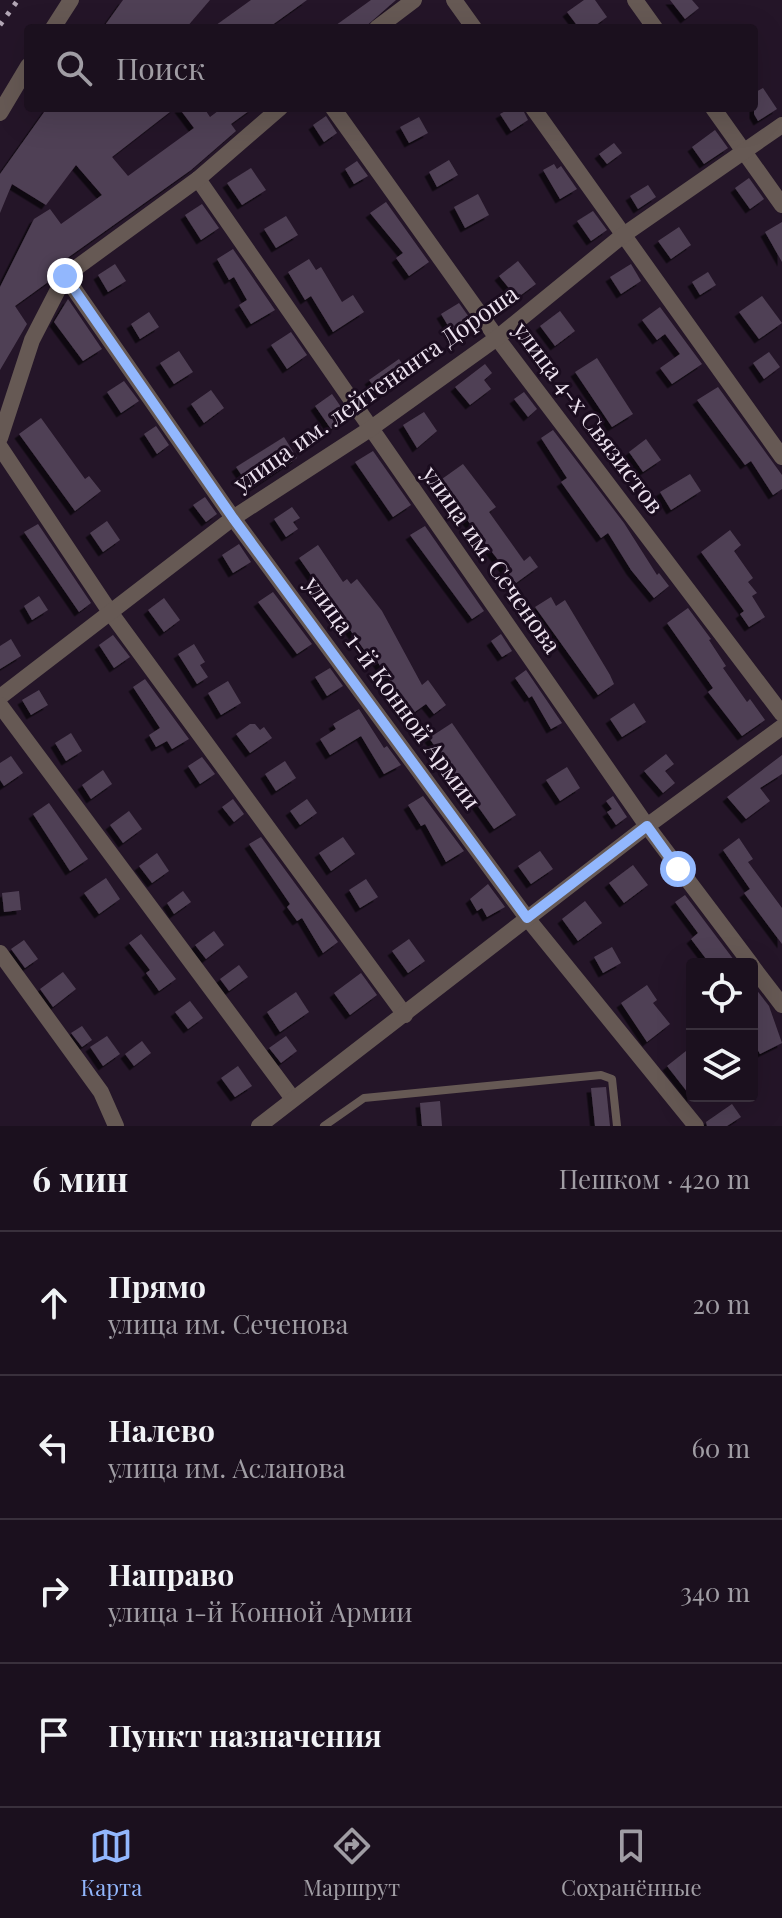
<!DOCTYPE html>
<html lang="ru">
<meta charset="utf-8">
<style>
:root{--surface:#1b101e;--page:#281e2b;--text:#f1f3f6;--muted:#a09da4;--line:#39303c;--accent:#92b7fd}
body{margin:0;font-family:"Playfair Display",serif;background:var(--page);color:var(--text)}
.controls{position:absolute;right:24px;bottom:24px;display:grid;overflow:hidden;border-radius:8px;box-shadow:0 8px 32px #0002}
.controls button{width:72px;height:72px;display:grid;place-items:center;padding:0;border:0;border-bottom:2px solid var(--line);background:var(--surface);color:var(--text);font:40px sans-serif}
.stop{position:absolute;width:24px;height:24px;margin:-18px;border:6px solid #92b7fd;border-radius:50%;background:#fff}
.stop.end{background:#92b7fd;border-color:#fff;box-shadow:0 2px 8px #0008}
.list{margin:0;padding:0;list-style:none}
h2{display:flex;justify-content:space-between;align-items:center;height:104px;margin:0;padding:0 32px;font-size:34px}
h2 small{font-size:26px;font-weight:400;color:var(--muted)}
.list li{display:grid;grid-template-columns:52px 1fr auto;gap:24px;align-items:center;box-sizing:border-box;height:144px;padding:0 32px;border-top:2px solid var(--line)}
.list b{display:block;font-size:30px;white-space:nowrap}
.list p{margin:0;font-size:26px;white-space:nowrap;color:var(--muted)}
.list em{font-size:26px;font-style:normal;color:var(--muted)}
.icon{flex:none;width:44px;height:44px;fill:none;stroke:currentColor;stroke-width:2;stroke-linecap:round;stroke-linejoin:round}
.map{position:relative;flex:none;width:782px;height:1126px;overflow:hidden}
.search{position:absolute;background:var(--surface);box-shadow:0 8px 32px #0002;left:24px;right:24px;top:24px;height:88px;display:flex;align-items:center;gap:20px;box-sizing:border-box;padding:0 28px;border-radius:8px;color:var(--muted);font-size:30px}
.sheet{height:680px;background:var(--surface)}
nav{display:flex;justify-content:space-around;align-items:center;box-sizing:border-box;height:112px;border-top:2px solid var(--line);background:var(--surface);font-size:22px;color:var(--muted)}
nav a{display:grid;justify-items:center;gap:4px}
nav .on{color:var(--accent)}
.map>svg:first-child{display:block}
</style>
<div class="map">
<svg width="782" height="1126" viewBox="0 0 782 1126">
<defs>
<filter id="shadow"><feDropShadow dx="-4.5" dy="4.5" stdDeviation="0" flood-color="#0009"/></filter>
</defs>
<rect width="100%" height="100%" fill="#241528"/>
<g fill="#504055" filter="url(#shadow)">
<path d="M123,0H210L186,28H103Z"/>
<path d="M251,0H307L268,28H212Z"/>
<path d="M371,0H396L364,28H332Z"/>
<path d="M584,0H595L607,17L592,28H579L567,12Z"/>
<path d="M670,0H692L699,8L685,19Z"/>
<path d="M763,88L777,109L758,121L754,114V93Z"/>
<path d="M47,108H175L112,157L128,176L194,128L179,108H204L210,117L222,108H253L231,124L236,131L191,170L66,259L51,280L15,306L27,324L0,370V287L34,219L50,209L61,224L102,195L76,165L46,205L12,184L0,213V174Z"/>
<path d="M511,108H522L528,120L511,131L500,114Z"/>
<path d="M326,116L337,133L324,142L313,125Z"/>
<path d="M419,117L428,133L409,143L400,127Z"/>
<path d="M715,130L728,148L704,164L692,147Z"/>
<path d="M614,143L622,153L607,164L599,154Z"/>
<path d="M449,160L458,175L437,187L429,172Z"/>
<path d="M357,161L368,176L354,184L345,169Z"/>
<path d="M554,164L557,169L561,166L577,189L560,199L543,170Z"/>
<path d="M251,168L266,190L242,205L227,183Z"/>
<path d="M749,178L764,199L750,209L735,188Z"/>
<path d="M648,185L656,197L638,209L630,196Z"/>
<path d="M478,194L489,215L465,228L454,207Z"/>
<path d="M386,202L429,262L409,276L396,258L403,253L370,213Z"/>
<path d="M202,204L219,228L201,240L185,215Z"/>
<path d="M593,211L607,230L591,241L577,221Z"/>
<path d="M286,216L298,235L276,248L264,229Z"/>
<path d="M782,222V262L765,232Z"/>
<path d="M679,227L691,245L671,259L658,241Z"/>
<path d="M233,249L275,310L251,324L239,305L247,300L234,277L229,280L217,259Z"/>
<path d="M309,259L316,270L321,267L342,302L353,295L364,312L333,332L311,296L305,300L288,272Z"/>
<path d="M518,261L536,284L517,298L499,276Z"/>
<path d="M115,264L126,281L108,292L98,275Z"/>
<path d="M631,264L641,281L621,294L610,277Z"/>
<path d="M708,272L716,285L700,295L692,282Z"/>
<path d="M762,296L782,323L759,339L739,312Z"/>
<path d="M68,299L102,349L83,361L54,322Z"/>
<path d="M459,303L476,327L456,339L441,314Z"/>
<path d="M660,307L702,364L672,384L660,368L680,354L665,334L657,340L642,320Z"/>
<path d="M560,311L575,331L555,346L540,326Z"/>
<path d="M149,312L159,327L140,339L131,324Z"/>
<path d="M291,332L307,355L287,369L271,345Z"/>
<path d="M179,351L193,372L174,384L160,363Z"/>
<path d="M769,352L780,367L764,379L753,363Z"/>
<path d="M597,358L633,414L612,427L575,372Z"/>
<path d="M399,359L410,376L381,396L369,380Z"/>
<path d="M485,364L492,373L484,380L491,389L470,405L455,387Z"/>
<path d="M124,381L139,401L121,413L107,392Z"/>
<path d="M718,387L782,475V489L773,495L751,461L745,465L697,400Z"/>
<path d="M211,390L224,408L204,423L191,404Z"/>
<path d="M524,392L537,409L528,417L514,399Z"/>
<path d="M332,394L348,417L331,429L315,406Z"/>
<path d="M424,412L437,431L417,448L403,425Z"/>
<path d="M41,418L85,479L89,476L101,491L75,511L19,434Z"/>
<path d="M156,426L169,445L157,454L144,434Z"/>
<path d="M553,430L624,523L657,575L659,573L669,586L654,598L631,570L608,533L601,538L561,482L567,478L541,438Z"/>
<path d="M284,437L297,458L251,489L236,467Z"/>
<path d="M646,439L661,460L643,472L629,452Z"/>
<path d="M373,451L411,505L393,517L355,462Z"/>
<path d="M463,464L496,507L489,512L524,561L530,556L538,567L516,583L454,503L457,501L442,479Z"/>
<path d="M690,474L701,491L671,510L660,492Z"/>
<path d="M205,497L217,514L206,522L193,505Z"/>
<path d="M292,507L300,518L293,522L298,529L286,537L274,519Z"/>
<path d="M107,521L120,540L103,552L90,533Z"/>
<path d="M38,524L91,603L79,612L24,532Z"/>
<path d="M425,526L484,611L472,619L410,535Z"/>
<path d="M730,530L741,545L734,551L753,578L748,582L757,593L752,596L765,617L749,627L740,614L744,611L701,552Z"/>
<path d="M239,544L251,562L233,573L222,555Z"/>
<path d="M318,545L343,582L347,579L351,584L357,579L382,611L422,685L428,680L446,705L434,714L426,704L412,714L369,649L365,651L318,585L299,558Z"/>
<path d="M273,592L312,644L297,654L258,602Z"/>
<path d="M39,596L48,610L32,620L24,606Z"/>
<path d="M551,597L556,606L565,600L610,675L614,684L598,695L535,607Z"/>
<path d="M164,598L180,620L164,632L148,610Z"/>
<path d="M688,608L711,639L709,640L726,666L723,668L747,702L750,699L765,720L742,736L708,692L713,688L667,623Z"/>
<path d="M501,634L512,651L502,657L491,641Z"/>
<path d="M113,635L130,657L114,668L99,645Z"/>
<path d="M11,639L21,656L0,669V646Z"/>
<path d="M194,644L205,662L200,665L208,677L197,684L178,654Z"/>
<path d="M330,668L343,686L327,696L315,677Z"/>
<path d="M526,670L562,723L551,729L532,696L529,698L515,678Z"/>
<path d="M145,679L189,739L172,749L167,741L156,747L149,735L160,728L133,687Z"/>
<path d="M228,681L241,703L221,715L208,693Z"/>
<path d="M39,690L48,705L31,715L22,700Z"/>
<path d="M634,703L646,722L622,737L610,719Z"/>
<path d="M359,709L384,748L387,746L401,765L384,774L361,736L330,755L320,739L336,729L333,724Z"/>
<path d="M452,723L516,815L494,829L429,738Z"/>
<path d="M250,724H255L260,730L264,727L272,738L250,753L236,734Z"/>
<path d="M71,733L82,751L66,761L55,743Z"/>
<path d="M666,754L674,764L665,771L675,783L663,793L644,771Z"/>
<path d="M782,755V774L760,788L770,801L746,819L727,797Z"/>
<path d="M11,756L23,773L4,786L0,780V763Z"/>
<path d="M202,757L215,774L200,784L188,766Z"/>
<path d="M285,761L296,778L276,791L265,774Z"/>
<path d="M567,767L580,788L560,801L546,780Z"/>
<path d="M103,770L112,784L91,799L82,785Z"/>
<path d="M423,796L464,851L446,862L425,824L421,826L408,805Z"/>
<path d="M613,796L627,817L616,825L607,812L612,809L606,801Z"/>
<path d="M233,799L244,814L234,822L222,807Z"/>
<path d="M307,799L317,813L300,825L290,811Z"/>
<path d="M49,803L88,859L70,871L33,814Z"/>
<path d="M129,811L142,829L123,843L110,825Z"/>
<path d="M261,837L338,942L323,953L302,918L297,921L287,907L290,904L249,844Z"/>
<path d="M343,837L355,854L331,871L319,853Z"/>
<path d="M739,838L753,859L748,862L782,908V944L744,893L750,889L723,850Z"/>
<path d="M540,851L553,869L531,884L518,866Z"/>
<path d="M157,853L169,871L152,883L139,866Z"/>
<path d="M633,865L648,885L624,903L609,883Z"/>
<path d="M106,878L120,899L99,914L84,893Z"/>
<path d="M366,879L378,897L360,908L349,890Z"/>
<path d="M488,884L505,907L487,917L482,908L477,911L470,899Z"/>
<path d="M19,891L21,910L4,912L2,893Z"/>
<path d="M183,891L191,902L174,914L167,903Z"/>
<path d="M685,895L737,964H710L691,939L698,933L675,902Z"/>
<path d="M585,901L602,923L578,941L562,919Z"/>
<path d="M214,931L224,945L206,959L195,945Z"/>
<path d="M141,934L176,979L159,991L146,973L150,970L129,943Z"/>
<path d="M409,939L425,961L408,973L392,951Z"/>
<path d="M24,940L38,959L25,968L11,949Z"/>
<path d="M612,947L621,963L603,973L594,957Z"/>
<path d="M239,965L248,977L229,991L220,979Z"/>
<path d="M63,972L76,989L53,1007L40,989Z"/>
<path d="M361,973L377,995L350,1015L334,993Z"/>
<path d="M752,984L769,1006L782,1043L760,1054L752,1040Z"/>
<path d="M647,985L657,1000L653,1003L670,1024L647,1042L621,1003Z"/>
<path d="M296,992L309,1012L280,1032L267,1012Z"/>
<path d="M190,1001L203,1018L188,1029L175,1012Z"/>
<path d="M82,1026L92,1040L82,1047L71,1033Z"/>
<path d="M107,1036L120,1054L103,1066L90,1047Z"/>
<path d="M286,1036L297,1051L281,1063L269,1048Z"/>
<path d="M142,1041L151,1053L134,1066L125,1054Z"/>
<path d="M686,1051L692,1058V1098L667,1066Z"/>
<path d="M238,1066L252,1086L235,1097L221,1078Z"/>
<path d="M606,1087L610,1126H595L591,1088Z"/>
<path d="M440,1101L442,1126H422L420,1103Z"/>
<path d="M732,1104L741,1117L727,1126H707L706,1122Z"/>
</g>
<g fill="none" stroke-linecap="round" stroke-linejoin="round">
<path stroke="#665954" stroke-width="8" d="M324,1126L364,1098L601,1075L612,1079L617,1126"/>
<g stroke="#665954" stroke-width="16">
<path d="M454,0L474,28"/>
<path d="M635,0L655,28"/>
<path d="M53,28L71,0"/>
<path d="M377,28L414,0"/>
<path d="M333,108L497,338L782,714"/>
<path d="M533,108L782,457"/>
<path d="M713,108L782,205"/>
<path d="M0,113L28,66"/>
<path d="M198,179L647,826L751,964"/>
<path d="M65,276L233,518L527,918L696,1126"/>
<path d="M0,438L32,340L65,276L198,179L280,108"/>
<path d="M0,447L110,612L405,1015"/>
<path d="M0,697L233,518L370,429L497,338L622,236L782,125"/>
<path d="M0,705L293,1099"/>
<path d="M0,953L101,1092L116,1126"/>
<path d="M752,966L782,1005"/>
<path d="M259,1126L647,826L782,727"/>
</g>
<path stroke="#b2a6b5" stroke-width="5" stroke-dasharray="4 8" stroke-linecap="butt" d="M0,25L18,0"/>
</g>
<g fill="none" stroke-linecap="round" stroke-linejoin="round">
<path stroke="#92b7fd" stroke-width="10" d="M65,276L233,518L527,918L647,826L678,869"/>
</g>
<g text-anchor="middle" stroke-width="6" stroke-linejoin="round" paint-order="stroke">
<g font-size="24" fill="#ece2ef" stroke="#1a0c1e">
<text transform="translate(376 389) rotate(-35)" y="8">улица им. лейтенанта Дороша</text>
<text transform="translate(588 418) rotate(53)" y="8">улица 4-х Связистов</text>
<text transform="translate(491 560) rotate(55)" y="8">улица им. Сеченова</text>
<text transform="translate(392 693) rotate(54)" y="8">улица 1-й Конной Армии</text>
</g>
</g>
</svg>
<div class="controls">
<button><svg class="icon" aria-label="locate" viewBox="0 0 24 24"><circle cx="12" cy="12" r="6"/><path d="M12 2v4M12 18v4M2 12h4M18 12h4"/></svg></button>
<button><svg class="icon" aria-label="layers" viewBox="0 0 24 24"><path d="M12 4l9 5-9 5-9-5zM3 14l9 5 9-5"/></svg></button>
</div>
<div class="stop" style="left:678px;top:869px"></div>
<div class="stop end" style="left:65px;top:276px"></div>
<div class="search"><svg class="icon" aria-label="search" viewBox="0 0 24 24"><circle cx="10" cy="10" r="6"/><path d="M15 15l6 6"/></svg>Поиск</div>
</div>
<section class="sheet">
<h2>6 мин<small>Пешком · 420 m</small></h2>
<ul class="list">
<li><svg class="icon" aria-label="ahead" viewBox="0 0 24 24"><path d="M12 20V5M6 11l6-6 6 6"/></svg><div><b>Прямо</b><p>улица им. Сеченова</p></div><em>20 m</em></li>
<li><svg class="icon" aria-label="left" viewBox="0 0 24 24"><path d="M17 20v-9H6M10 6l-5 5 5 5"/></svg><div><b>Налево</b><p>улица им. Асланова</p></div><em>60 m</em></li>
<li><svg class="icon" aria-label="right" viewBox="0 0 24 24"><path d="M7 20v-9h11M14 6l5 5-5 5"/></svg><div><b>Направо</b><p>улица 1-й Конной Армии</p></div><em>340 m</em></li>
<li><svg class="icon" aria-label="arrive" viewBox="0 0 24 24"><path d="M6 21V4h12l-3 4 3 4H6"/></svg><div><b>Пункт назначения</b></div></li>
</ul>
</section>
<nav>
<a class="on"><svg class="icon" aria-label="map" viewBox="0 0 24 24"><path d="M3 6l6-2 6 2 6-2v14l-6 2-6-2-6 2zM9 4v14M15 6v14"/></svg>Карта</a>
<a><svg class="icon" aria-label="directions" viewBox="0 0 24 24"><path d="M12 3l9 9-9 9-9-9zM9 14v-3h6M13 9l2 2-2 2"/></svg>Маршрут</a>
<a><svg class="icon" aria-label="saved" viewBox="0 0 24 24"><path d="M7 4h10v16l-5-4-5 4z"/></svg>Сохранённые</a>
</nav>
